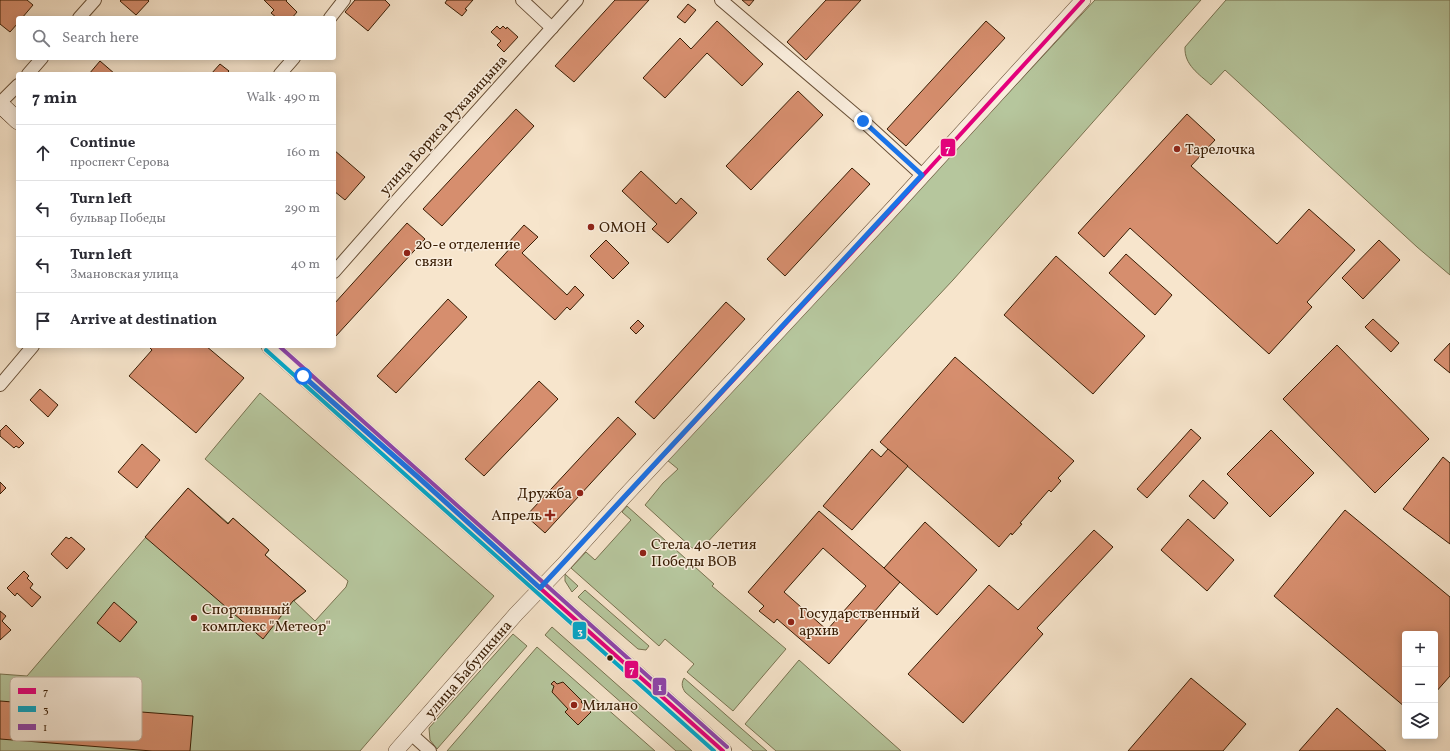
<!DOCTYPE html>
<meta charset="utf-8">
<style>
:root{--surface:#fff;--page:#f7f7f7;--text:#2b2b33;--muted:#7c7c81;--line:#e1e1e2}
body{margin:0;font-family:Vollkorn,serif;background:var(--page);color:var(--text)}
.controls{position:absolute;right:12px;bottom:12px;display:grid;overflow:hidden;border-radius:4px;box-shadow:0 2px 10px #0003}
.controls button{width:36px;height:36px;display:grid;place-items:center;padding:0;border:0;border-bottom:1px solid var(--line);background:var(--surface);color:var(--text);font:20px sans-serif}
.stop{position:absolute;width:12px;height:12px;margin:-9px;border:3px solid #1a73e8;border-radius:50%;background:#fff}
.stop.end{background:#1a73e8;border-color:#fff;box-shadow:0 1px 4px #0008}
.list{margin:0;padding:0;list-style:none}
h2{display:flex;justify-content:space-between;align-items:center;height:52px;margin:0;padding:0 16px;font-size:17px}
h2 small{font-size:13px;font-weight:400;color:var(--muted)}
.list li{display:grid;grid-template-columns:26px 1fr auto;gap:12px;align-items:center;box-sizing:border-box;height:56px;padding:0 16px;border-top:1px solid var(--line)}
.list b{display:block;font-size:15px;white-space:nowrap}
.list p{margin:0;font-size:13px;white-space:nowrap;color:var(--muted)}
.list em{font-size:13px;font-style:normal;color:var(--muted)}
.icon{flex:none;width:22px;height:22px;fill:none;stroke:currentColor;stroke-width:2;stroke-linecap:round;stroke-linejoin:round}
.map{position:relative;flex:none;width:1450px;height:751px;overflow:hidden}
.search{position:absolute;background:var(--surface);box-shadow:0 2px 10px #0003;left:16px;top:16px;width:320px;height:44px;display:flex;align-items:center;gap:10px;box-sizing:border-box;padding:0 14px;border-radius:4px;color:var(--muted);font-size:15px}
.panel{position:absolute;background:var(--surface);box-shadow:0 2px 10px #0003;left:16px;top:72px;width:320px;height:276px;border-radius:4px}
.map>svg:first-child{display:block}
</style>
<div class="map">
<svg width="1450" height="751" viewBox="0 0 1450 751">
<rect width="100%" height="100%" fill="#f7e5cc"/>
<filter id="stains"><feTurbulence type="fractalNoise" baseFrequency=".005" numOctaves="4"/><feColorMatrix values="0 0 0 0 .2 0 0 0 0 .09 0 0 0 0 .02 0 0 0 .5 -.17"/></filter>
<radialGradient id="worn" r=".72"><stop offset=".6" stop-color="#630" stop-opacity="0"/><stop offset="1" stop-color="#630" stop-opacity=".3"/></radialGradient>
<g fill="#b6c69d" stroke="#787250">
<path d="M1095,0H1201L953,280L702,548H692L645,505L663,483L678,469L667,460Z"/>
<path d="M1226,0H1450V275L1417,247L1225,70L1211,85C1199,74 1184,65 1185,47Z"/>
<path d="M260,393L494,596L360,751H0V674L27,676L188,488L228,523L233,518L269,550L265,555L306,591L294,601L315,621L346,587L348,581L205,459Z"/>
<path d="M627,506L714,584L712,586L786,649L733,711L687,672L694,664L665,639L659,646L571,568L586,552L595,560L631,520L622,512Z"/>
<path d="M565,574L578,586L572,592L565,581Z"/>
<path d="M585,590L649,646L646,650L638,649L578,597Z"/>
<path d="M552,627L692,751H676L545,635Z"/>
<path d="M513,634L527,646L437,749L430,740L429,728Z"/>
<path d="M537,647L655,751H447Z"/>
<path d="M799,660L901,751H776L745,724Z"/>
<path d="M684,678L767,751H753L685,692C682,687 681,684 684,678Z"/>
</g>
<g fill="#d68e6e" stroke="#391d04" fill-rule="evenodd">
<path d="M0,0H27L33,5L22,18H18V23L10,32L0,24Z"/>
<path d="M121,0H148L149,1L136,15L120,1Z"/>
<path d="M264,0H287L286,1L297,12L292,18H277L271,13L274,10Z"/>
<path d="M355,0H385L390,5L368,31L345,12Z"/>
<path d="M447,0H473L465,9L467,10L462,16L445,3Z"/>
<path d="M615,0H649L574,82L555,66Z"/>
<path d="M742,0H754L749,6Z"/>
<path d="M826,0H861L806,60L787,42Z"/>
<path d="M688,4L696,10L685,23L677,17Z"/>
<path d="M717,21L763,64L742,86L707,53L665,98L643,78L680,38L691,49Z"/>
<path d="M986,21L1005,38L906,146L887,129Z"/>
<path d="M497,26L500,29L503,26L506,29L507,27L518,37L504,52L497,45L501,41L491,32Z"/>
<path d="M100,61L115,74H89Z"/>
<path d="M220,64L229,71L226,74H211Z"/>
<path d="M798,91L823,115L751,190L726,166Z"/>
<path d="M516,109L534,126L442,226L423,209Z"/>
<path d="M1187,114L1215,140L1191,166L1277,244L1309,209L1355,250L1307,302L1312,307L1269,354L1130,228L1104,257L1078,233Z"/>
<path d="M334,150L365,177L345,200L334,191Z"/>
<path d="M852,168L870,184L785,276L767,259Z"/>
<path d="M641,171L676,204L681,198L697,213L668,243L652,229L657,224L622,191Z"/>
<path d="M407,223L425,239L335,337L334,336V304Z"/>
<path d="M524,225L538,237L522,253L567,295L575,286L584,295L570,310L567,307L555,320L495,265L513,245L509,242Z"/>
<path d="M606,240L629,263L613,279L590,256Z"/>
<path d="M1379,240L1400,260L1363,299L1342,278Z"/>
<path d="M1126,254L1172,295L1155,315L1109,273Z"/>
<path d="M1056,256L1145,336L1093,394L1004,315Z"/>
<path d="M448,299L467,317L396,393L377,376Z"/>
<path d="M726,302L745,319L654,419L635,402Z"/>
<path d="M1373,319L1399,343L1391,352L1365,327Z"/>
<path d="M638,320L644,326L636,334L630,328Z"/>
<path d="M1450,343V373L1434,360Z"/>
<path d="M1337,345L1429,439L1375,493L1283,399Z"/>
<path d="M148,346H206L244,378L196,433L129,376L152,350Z"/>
<path d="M955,357L1074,461L1058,478L1061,481L1051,492L1049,490L1020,523L1022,524L1012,535L1011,533L999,547L880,442Z"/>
<path d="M539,381L558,399L484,476L465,459Z"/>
<path d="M40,389L58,405L48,417L30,400Z"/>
<path d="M618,417L636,434L545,533L526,516Z"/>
<path d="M6,425L24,443L19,448L16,446L14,448L0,436V431Z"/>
<path d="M1191,429L1201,438L1147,498L1137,489Z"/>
<path d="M1271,430L1314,473L1270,517L1227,474Z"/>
<path d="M142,444L160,460L137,488L118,472Z"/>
<path d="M872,449L881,457L888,449L908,466L852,530L823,506Z"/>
<path d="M1443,457L1450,463V544L1403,509Z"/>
<path d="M1203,480L1228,503L1214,519L1189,496Z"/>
<path d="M0,482L6,488L0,494Z"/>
<path d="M188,488L228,524L233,518L269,550L265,555L306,591L293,601L263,639L145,537Z"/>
<path d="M1345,510L1450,597V676L1435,693V634H1405V707L1274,596Z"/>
<path d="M819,511L900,582L829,664L777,619L774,623L759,611L764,606L748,592ZM823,548L866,586L827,630L784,592Z"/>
<path d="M1188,519L1234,560L1207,591L1161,550Z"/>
<path d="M925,522L977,570L937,615L884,568Z"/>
<path d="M1094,530L1113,547L1037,628L1043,634L963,723L908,674L989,585L1018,610Z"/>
<path d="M66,537L69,539L71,537L85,549L67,569L51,554Z"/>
<path d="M24,571L29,576L27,578L33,584L30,588L41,597L32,607L17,593L15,596L7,588Z"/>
<path d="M114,602L137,622L120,642L97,623Z"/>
<path d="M0,611L6,616L2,621L11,630L0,640Z"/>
<path d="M1191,678L1246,724L1223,751H1128Z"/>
<path d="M554,681L557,684L563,682L582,701L581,702L591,712L578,725L565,712L568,709L552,692L554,686L551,684Z"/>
<path d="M0,701L193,716L190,751H152L0,739Z"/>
<path d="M1337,708L1386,751H1299Z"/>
</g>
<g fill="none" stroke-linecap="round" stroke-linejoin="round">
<defs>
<g id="minor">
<path d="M522,0L552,28"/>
<path d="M721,0L863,121L922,175"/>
<path d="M79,18L95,0"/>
<path d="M330,18L344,0"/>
<path d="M28,74L42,58"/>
<path d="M280,74L294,58"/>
<path d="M0,103L18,85"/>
<path d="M334,272L399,198L577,0"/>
<path d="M0,385L33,346"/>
<path d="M411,734L430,751"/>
</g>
<path id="tertiary" d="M396,751L516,614L563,565L624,497L895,206L1083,0"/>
<g id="secondary">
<path d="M0,104L18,121"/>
<path d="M270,346L723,751"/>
</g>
</defs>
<use href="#minor" stroke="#684f36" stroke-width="14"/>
<use href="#tertiary" stroke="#684f36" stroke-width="16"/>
<use href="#secondary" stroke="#391d04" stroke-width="18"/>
<use href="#minor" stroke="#faeede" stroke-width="12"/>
<use href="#tertiary" stroke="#faeede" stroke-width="15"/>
<use href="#secondary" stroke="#faeede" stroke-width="17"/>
<defs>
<g id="bus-1">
<path d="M540,588L895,206L1083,0"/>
<path d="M540,588L723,751"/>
</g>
<path id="bus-2" d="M266,350L714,751"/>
<path id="bus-3" d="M279,346L727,747"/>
</defs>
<use href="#bus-1" stroke="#faeede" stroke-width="7"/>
<use href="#bus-2" stroke="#faeede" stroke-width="7"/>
<use href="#bus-3" stroke="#faeede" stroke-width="7"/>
<use href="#bus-1" stroke="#e5007d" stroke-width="4"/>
<use href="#bus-2" stroke="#00a9ce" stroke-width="4"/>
<use href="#bus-3" stroke="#8e44ad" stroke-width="4"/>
</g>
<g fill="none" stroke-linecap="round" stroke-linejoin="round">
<path stroke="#1a73e8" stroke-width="5" d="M303,376L419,478L540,588L922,175L863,121"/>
</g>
<g fill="#8f2418" stroke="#faeede" stroke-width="1.5">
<circle cx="1177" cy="149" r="4"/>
<circle cx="591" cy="227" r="4"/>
<circle cx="407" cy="253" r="4"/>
<circle cx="580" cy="493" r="4"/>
<path d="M548 509h4v4h4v4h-4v4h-4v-4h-4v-4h4z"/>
<circle cx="643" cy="553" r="4"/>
<circle cx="194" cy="618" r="4"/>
<circle cx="791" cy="622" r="4"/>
<circle cx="574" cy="705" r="4"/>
</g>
<circle fill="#391d04" stroke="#faeede" stroke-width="1.5" cx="610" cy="658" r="3.5"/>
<g text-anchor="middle" stroke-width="3" stroke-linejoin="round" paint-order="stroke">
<g font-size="15" fill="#391d04" stroke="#faeede">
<text transform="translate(443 125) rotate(-48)" y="5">улица Бориса Рукавицына</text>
<text transform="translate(468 669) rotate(-49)" y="5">улица Бабушкина</text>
</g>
<g font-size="15" fill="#391d04" stroke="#faeede" text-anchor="start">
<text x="1185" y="154">Тарелочка</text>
<text x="599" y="232">ОМОН</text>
<text x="415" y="249">20-е отделение<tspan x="415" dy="17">связи</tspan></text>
<text x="572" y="498" text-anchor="end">Дружба</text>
<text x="542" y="520" text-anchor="end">Апрель</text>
<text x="651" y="549">Стела 40-летия<tspan x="651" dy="17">Победы ВОВ</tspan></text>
<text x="202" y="614">Спортивный<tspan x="202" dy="17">комплекс "Метеор"</tspan></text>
<text x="799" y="618">Государственный<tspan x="799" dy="17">архив</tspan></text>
<text x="582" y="710">Милано</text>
</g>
</g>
<rect x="10" y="677" width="132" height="64" rx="6" fill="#faeede" stroke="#c0af9d" stroke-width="1"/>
<rect x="18" y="688" width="18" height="6" fill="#e5007d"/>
<rect x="18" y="706" width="18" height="6" fill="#00a9ce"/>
<rect x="18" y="724" width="18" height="6" fill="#8e44ad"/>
<g font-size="11" fill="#391d04">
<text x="43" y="695">7</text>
<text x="43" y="713">3</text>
<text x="43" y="731">1</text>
</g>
<g stroke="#faeede" stroke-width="1.5">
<rect x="940" y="138" width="16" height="19" rx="4" fill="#e5007d"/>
<rect x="572" y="621" width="15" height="19" rx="4" fill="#00a9ce"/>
<rect x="624" y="660" width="15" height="19" rx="4" fill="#e5007d"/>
<rect x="652" y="677" width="15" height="19" rx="4" fill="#8e44ad"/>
</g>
<g font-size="11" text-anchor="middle" font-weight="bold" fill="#fff">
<text x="948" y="152">7</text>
<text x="580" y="635">3</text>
<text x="632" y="673">7</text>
<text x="660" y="691">1</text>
</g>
<rect width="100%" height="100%" filter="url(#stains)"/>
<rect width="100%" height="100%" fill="url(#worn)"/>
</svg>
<div class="controls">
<button>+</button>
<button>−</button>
<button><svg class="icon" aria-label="layers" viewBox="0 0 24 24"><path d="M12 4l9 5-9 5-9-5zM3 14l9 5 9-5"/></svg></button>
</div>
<div class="stop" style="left:303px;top:376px"></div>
<div class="stop end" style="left:863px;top:121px"></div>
<div class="search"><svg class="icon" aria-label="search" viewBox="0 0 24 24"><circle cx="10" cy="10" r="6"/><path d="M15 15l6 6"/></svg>Search here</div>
<section class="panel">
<h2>7 min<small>Walk · 490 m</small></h2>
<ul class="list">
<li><svg class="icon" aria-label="ahead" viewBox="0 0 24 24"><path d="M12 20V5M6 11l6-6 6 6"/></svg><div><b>Continue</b><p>проспект Серова</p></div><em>160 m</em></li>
<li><svg class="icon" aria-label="left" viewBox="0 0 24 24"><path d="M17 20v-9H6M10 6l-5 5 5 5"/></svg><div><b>Turn left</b><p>бульвар Победы</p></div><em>290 m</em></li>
<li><svg class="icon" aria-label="left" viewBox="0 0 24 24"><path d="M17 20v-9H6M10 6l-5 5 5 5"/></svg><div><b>Turn left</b><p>Змановская улица</p></div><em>40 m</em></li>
<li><svg class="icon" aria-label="arrive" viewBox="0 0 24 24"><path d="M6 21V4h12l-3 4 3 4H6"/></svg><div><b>Arrive at destination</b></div></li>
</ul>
</section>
</div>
